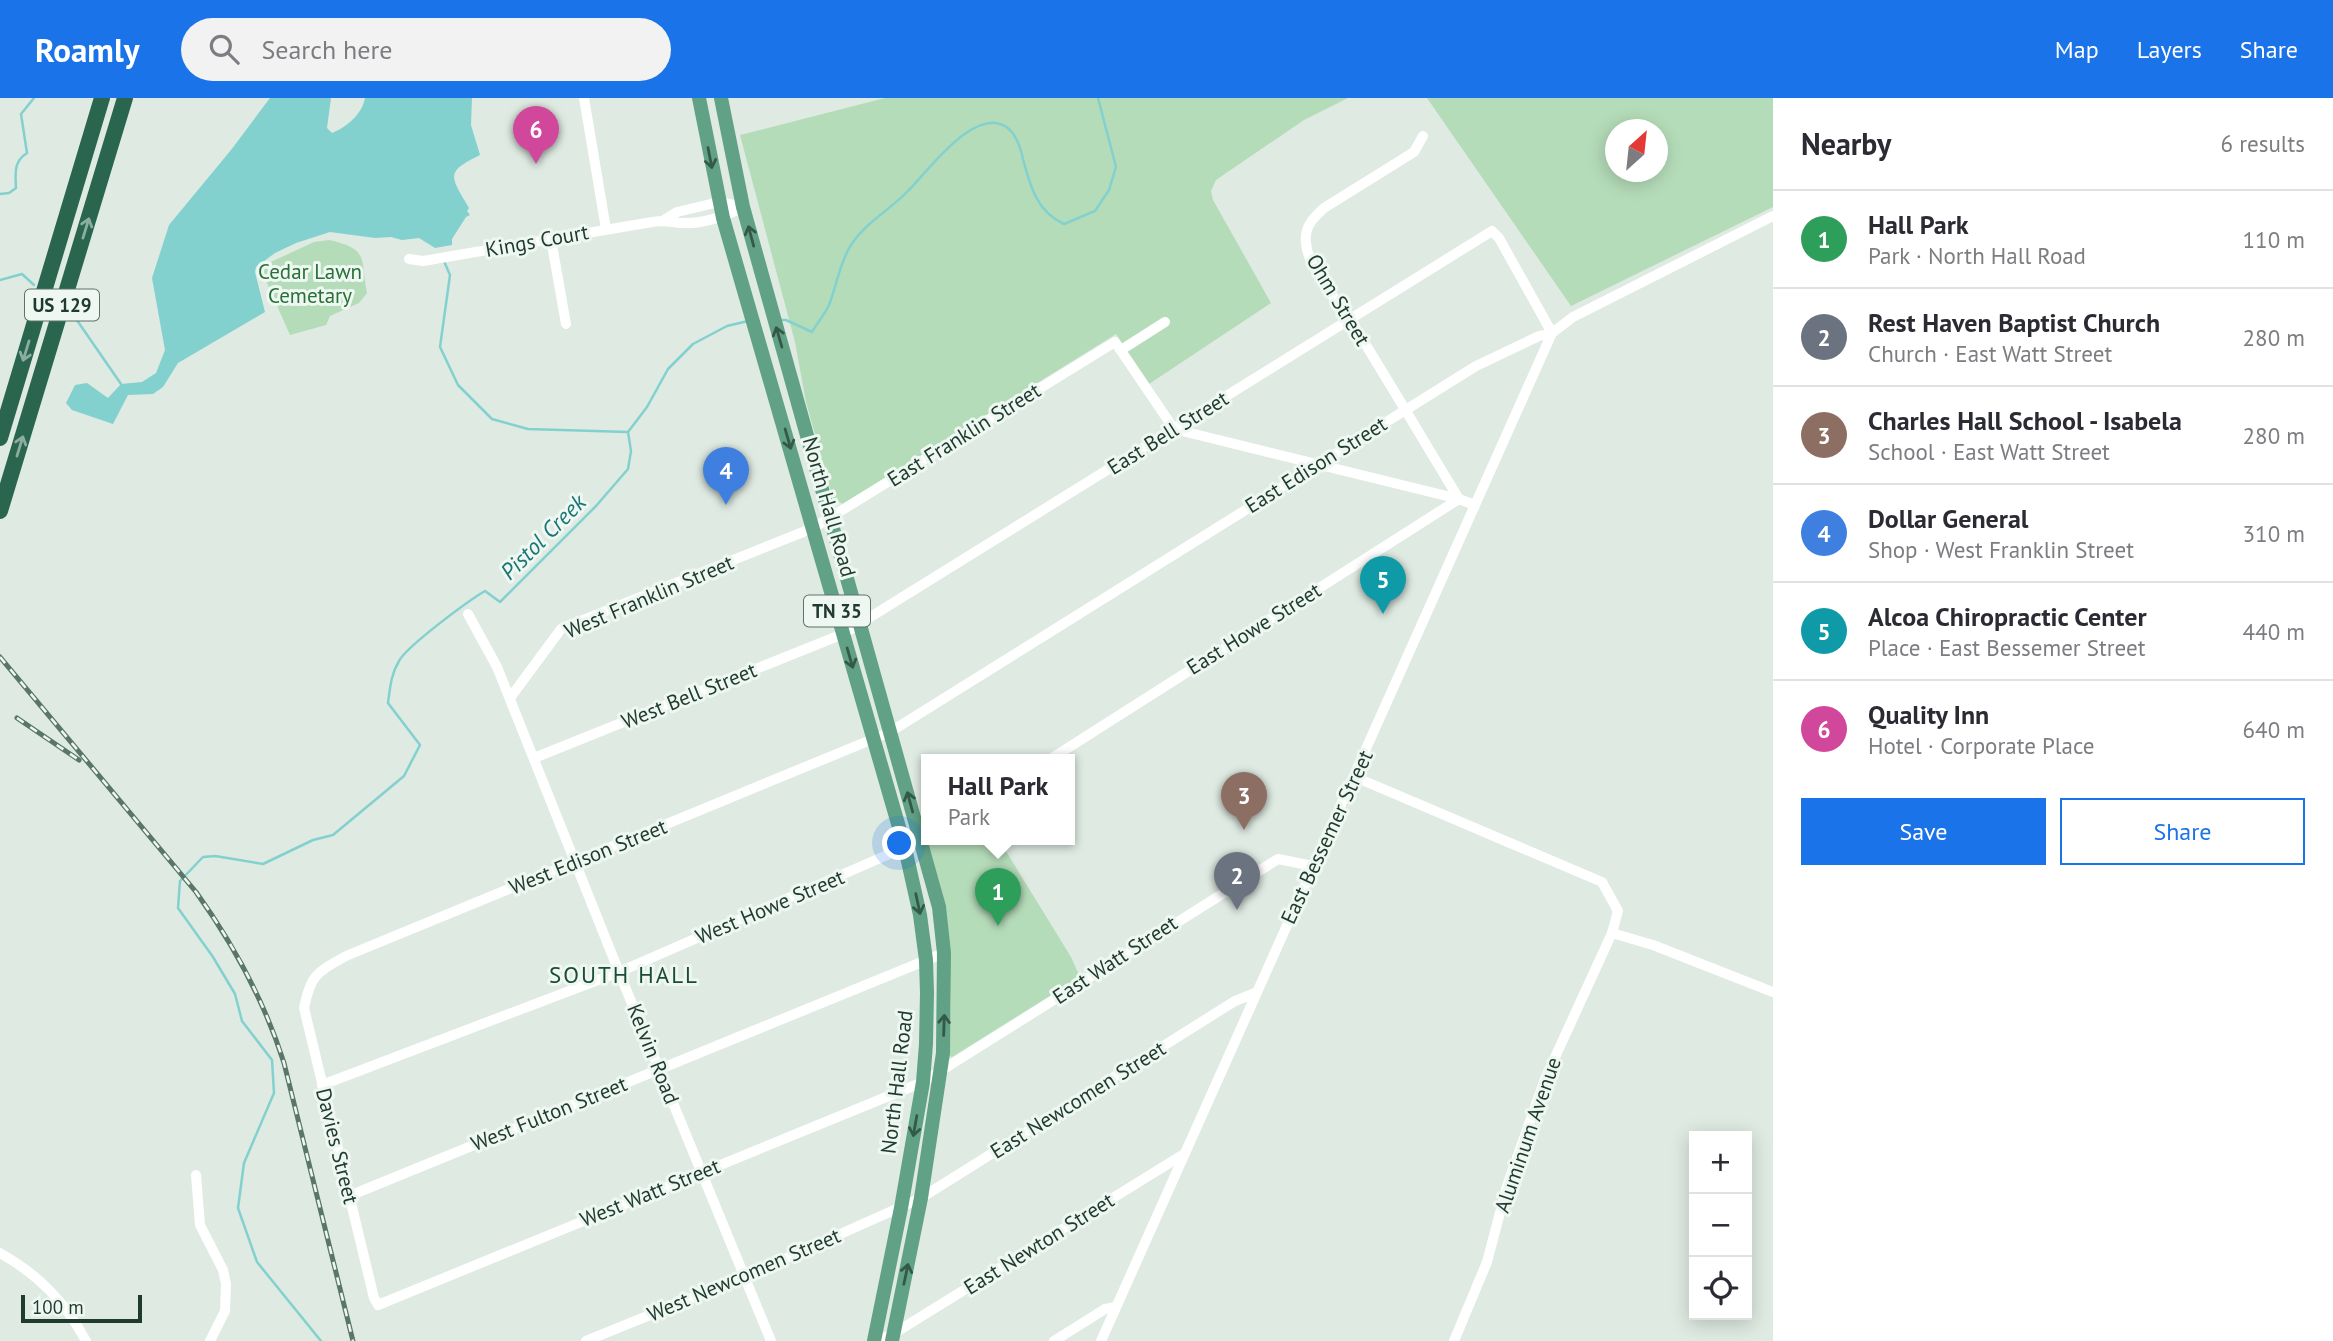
<!DOCTYPE html>
<meta charset="utf-8">
<style>
:root{--surface:#fff;--page:#f2f2f3;--text:#2b2b33;--muted:#7c7c81;--line:#e1e1e2;--accent:#1a73e8}
body{margin:0;font-family:"PT Sans",sans-serif;background:var(--page);color:var(--text)}
.controls{position:absolute;right:21px;bottom:21px;display:grid;overflow:hidden;border-radius:0px;box-shadow:0 4px 18px #0003}
.controls button{width:63px;height:63px;display:grid;place-items:center;padding:0;border:0;border-bottom:2px solid var(--line);background:var(--surface);color:var(--text);font:35px sans-serif}
.compass{position:absolute;left:1605px;top:21px;width:63px;height:63px;border-radius:50%;background:var(--surface);box-shadow:0 4px 18px #0003;rotate:27deg}
.scale{position:absolute;left:21px;bottom:18px;width:121px;box-sizing:border-box;padding-left:7px;border:4px solid #1f3a2e;border-top:0;font-size:19px;line-height:24px;white-space:nowrap;color:#1f3a2e;-webkit-text-stroke:5px #eef7f1;paint-order:stroke}
.you{position:absolute;left:900px;top:746px;width:24px;height:24px;margin:-18px;border:5px solid #fff;border-radius:50%;background:#1a73e8;box-shadow:0 0 0 10px #1a73e833}
.badge{display:grid;place-items:center;width:46px;height:46px;border-radius:50%;background:var(--accent);color:#fff;font-size:23px;font-weight:700}
.pin{position:absolute;translate:-50% -58px;filter:drop-shadow(0 2px 4px #0008)}
.pin::after{content:'';position:absolute;top:37px;width:24px;height:21px;background:inherit;clip-path:polygon(0 0,100% 0,50% 100%)}
.popup{position:absolute;left:921px;top:656px;width:154px;height:91px;box-sizing:border-box;display:grid;place-content:center;border-radius:0px;background:var(--surface);filter:drop-shadow(0 2px 5px #0005);font-size:23px;white-space:nowrap;color:var(--muted)}
.popup b{font-size:26px;color:var(--text)}
.popup::after{content:'';position:absolute;left:50%;top:100%;margin-left:-14px;border:14px solid transparent;border-top-color:var(--surface)}
.list{margin:0;padding:0;list-style:none}
h2{display:flex;justify-content:space-between;align-items:center;height:91px;margin:0;padding:0 28px;font-size:30px}
h2 small{font-size:23px;font-weight:400;color:var(--muted)}
.list li{display:grid;grid-template-columns:46px 1fr auto;gap:21px;align-items:center;box-sizing:border-box;height:98px;padding:0 28px;border-top:2px solid var(--line)}
.list b{display:block;font-size:26px;white-space:nowrap}
.list p{margin:0;font-size:23px;white-space:nowrap;color:var(--muted)}
.list em{font-size:23px;font-style:normal;color:var(--muted)}
.actions{display:flex;gap:14px;padding:21px 28px}
.actions a{flex:1;padding:16px 0;border:2px solid var(--accent);border-radius:0px;text-align:center;font-size:24px;color:var(--accent)}
.actions .main{background:var(--accent);color:#fff}
.icon{flex:none;width:38px;height:38px;fill:none;stroke:currentColor;stroke-width:2;stroke-linecap:round;stroke-linejoin:round}
.map{position:relative;flex:none;width:1773px;height:1243px;overflow:hidden}
header{display:flex;align-items:center;gap:42px;box-sizing:border-box;height:98px;padding:0 35px;background:var(--accent);color:#fff}
header strong{font-size:33px}
nav{display:flex;gap:38px;margin-inline-start:auto;font-size:24px}
.search{width:490px;height:63px;background:var(--page);display:flex;align-items:center;gap:18px;box-sizing:border-box;padding:0 24px;border-radius:38px;color:var(--muted);font-size:26px}
main{display:flex}
aside{flex:1;background:var(--surface)}
.map>svg:first-child{display:block}
</style>
<header>
<strong>Roamly</strong>
<div class="search"><svg class="icon" aria-label="search" viewBox="0 0 24 24"><circle cx="10" cy="10" r="6"/><path d="M15 15l6 6"/></svg>Search here</div>
<nav><a>Map</a><a>Layers</a><a>Share</a></nav>
</header>
<main>
<div class="map">
<svg width="1773" height="1243" viewBox="0 0 1773 1243">
<rect width="100%" height="100%" fill="#deeae2"/>
<g fill="#b5dcb9" fill-rule="evenodd">
<path d="M885,0H1348L1304,22L1216,82L1211,93L1213,102L1271,205L1149,286L1116,236L843,406L833,401L806,304L795,244L740,37Z"/>
<path d="M1427,0H1773V109L1571,208ZM1616,32H1658V74H1616Z"/>
<path d="M329,142C371,151 360,162 367,195L359,205L330,218L326,227L290,237L260,169L314,144Z"/>
<path d="M935,742H1002L1004,750L1071,859L1080,879L952,959L949,958L951,908L950,863L929,747Z"/>
</g>
<path fill="#83d1cf" d="M270,0H331L327,30L332,35C347,29 362,16 365,0H472L471,27L480,57C445,74 450,78 469,110L467,113L470,117L466,119L452,141V147L435,150L419,140L402,142L391,139L375,140L330,134L296,145L275,155L256,169L255,174L265,214L178,265L163,289L153,296L128,297L113,326L72,312L66,305L75,287L87,285L108,300L121,286L142,284L156,275L165,252L152,180L169,127L231,52Z"/>
<g fill="none" stroke-linecap="round" stroke-linejoin="round">
<g stroke="#83d1cf" stroke-width="2.5">
<path d="M0,96L9,95L16,90C15,75 14,63 27,55L21,16L34,0"/>
<path d="M443,161L450,177L440,249L458,287L492,321L528,331L628,334"/>
<path d="M0,182L22,176L34,187"/>
<path d="M72,215L121,286"/>
<path d="M780,222H786L812,234C817,225 825,216 829,207C837,187 839,166 851,147C865,125 891,111 909,92C928,73 979,2 1010,32C1017,39 1021,52 1023,61C1030,88 1037,114 1064,126L1095,113L1109,92L1116,69L1098,0"/>
<path d="M321,1243L257,1164L238,1110L244,1065L274,995L272,962L242,923L235,896L213,859L178,810L180,783L203,759L215,758L263,766L313,742L333,737L404,678L420,647L388,605C390,590 391,576 399,563C407,548 468,503 485,493L500,504L596,408L628,371L631,353L628,334L647,309L668,271L693,246L727,228L748,223"/>
</g>
<g stroke="#fff" stroke-width="10">
<path d="M584,0L606,131"/>
<path d="M664,122L677,114L719,104L743,109"/>
<path d="M551,141L566,226"/>
<path d="M409,161L423,163L652,124C662,122 671,124 681,125C702,126 724,119 743,109"/>
<path d="M1121,252L1165,224"/>
<path d="M468,516L497,569L619,874L771,1243"/>
<path d="M510,600L561,531L813,430L1115,244L1174,331L1459,401L1475,407"/>
<path d="M534,660L843,536L1492,133L1499,140L1552,235L1101,1243"/>
<path d="M1049,662L1459,401C1423,342 1388,282 1351,223C1337,202 1308,171 1306,145C1304,129 1313,120 1324,110L1414,54L1423,38"/>
<path d="M1355,679L1602,784L1618,813L1612,835L1545,981L1507,1088L1487,1164L1454,1243"/>
<path d="M1313,768L1278,761L923,984L378,1207L374,1200L304,910C311,876 316,875 346,858L890,634L1476,268L1539,238L1552,235L1573,219L1773,118"/>
<path d="M1612,835L1653,847L1773,894"/>
<path d="M322,987L619,874L926,740"/>
<path d="M196,1077L200,1127L223,1172L226,1186L225,1213L210,1243"/>
<path d="M349,1098L944,855"/>
<path d="M0,1155C39,1177 65,1204 86,1243"/>
<path d="M586,1243L746,1178L921,1100L1235,903L1255,895"/>
<path d="M876,1243L893,1236L1184,1056"/>
<path d="M1054,1243L1105,1211L1115,1209"/>
</g>
<g stroke="#61a185" stroke-width="14">
<path d="M699,0L723,120L905,750L920,817L926,862L927,895L926,946L923,984L901,1110L874,1243"/>
<path d="M721,0L743,109L939,809L944,855L943,955L921,1100L892,1243"/>
</g>
<g stroke="#2a664f" stroke-width="16">
<path d="M0,340L102,0"/>
<path d="M0,413L125,0"/>
</g>
<defs>
<g id="rail">
<path d="M0,559L196,794C234,847 264,902 284,965L353,1243"/>
<path d="M17,620L79,662"/>
</g>
</defs>
<use href="#rail" stroke="#597669" stroke-width="5"/>
<use href="#rail" stroke="#eef7f1" stroke-width="2.5" stroke-dasharray="8" stroke-linecap="butt"/>
</g>
<defs><path id="oneway-shaft" d="M-6 0H5M1.5-3L5.5 0L1.5 3" fill="none" stroke-width="1.6" stroke-linecap="round" stroke-linejoin="round" transform="scale(1.75)"/></defs>
<g stroke="#335948">
<use href="#oneway-shaft" transform="translate(710 60) rotate(79)"/>
<use href="#oneway-shaft" transform="translate(751 138) rotate(-105)"/>
<use href="#oneway-shaft" transform="translate(779 239) rotate(-106)"/>
<use href="#oneway-shaft" transform="translate(788 341) rotate(74)"/>
<use href="#oneway-shaft" transform="translate(850 560) rotate(74)"/>
<use href="#oneway-shaft" transform="translate(910 704) rotate(-105)"/>
<use href="#oneway-shaft" transform="translate(918 806) rotate(78)"/>
<use href="#oneway-shaft" transform="translate(944 927) rotate(-88)"/>
<use href="#oneway-shaft" transform="translate(915 1028) rotate(100)"/>
<use href="#oneway-shaft" transform="translate(906 1176) rotate(-78)"/>
</g>
<g stroke="#8caea0">
<use href="#oneway-shaft" transform="translate(86 130) rotate(-73)"/>
<use href="#oneway-shaft" transform="translate(26 253) rotate(107)"/>
<use href="#oneway-shaft" transform="translate(20 348) rotate(-73)"/>
</g>
<g text-anchor="middle" stroke-width="6" stroke-linejoin="round" paint-order="stroke">
<g fill="#eef7f1" stroke="#5d7368" stroke-width="2">
<rect x="25" y="191.5" width="74" height="31" rx="5"/>
<rect x="804" y="497.5" width="66" height="31" rx="5"/>
</g>
<g font-size="19" font-weight="bold" fill="#1f3a2e">
<text x="62" y="214">US 129</text>
<text x="837" y="520">TN 35</text>
</g>
<g font-size="21" fill="#1f3a2e" stroke="#eef7f1">
<text transform="translate(537 143) rotate(-10)" y="7">Kings Court</text>
<text transform="translate(1338 202) rotate(59)" y="7">Ohm Street</text>
<text transform="translate(1168 335) rotate(-32)" y="7">East Bell Street</text>
<text transform="translate(964 337) rotate(-32)" y="7">East Franklin Street</text>
<text transform="translate(1316 367) rotate(-32)" y="7">East Edison Street</text>
<text transform="translate(829 409) rotate(74)" y="7">North Hall Road</text>
<text transform="translate(649 499) rotate(-23)" y="7">West Franklin Street</text>
<text transform="translate(1254 531) rotate(-32)" y="7">East Howe Street</text>
<text transform="translate(689 598) rotate(-22)" y="7">West Bell Street</text>
<text transform="translate(1327 739) rotate(-65)" y="7">East Bessemer Street</text>
<text transform="translate(588 759) rotate(-22)" y="7">West Edison Street</text>
<text transform="translate(770 809) rotate(-23)" y="7">West Howe Street</text>
<text transform="translate(1115 862) rotate(-33)" y="7">East Watt Street</text>
<text transform="translate(653 956) rotate(68)" y="7">Kelvin Road</text>
<text transform="translate(897 984) rotate(-83)" y="7">North Hall Road</text>
<text transform="translate(1078 1002) rotate(-32)" y="7">East Newcomen Street</text>
<text transform="translate(549 1016) rotate(-22)" y="7">West Fulton Street</text>
<text transform="translate(1528 1037) rotate(-71)" y="7">Aluminum Avenue</text>
<text transform="translate(337 1048) rotate(76)" y="7">Davies Street</text>
<text transform="translate(650 1095) rotate(-22)" y="7">West Watt Street</text>
<text transform="translate(1039 1146) rotate(-32)" y="7">East Newton Street</text>
<text transform="translate(744 1177) rotate(-23)" y="7">West Newcomen Street</text>
</g>
<g font-size="21" fill="#287137" stroke="#eef7f1">
<text x="310" y="181">Cedar Lawn<tspan x="310" dy="24">Cemetary</tspan></text>
</g>
<g font-size="23" font-style="italic" fill="#187675" stroke="#eef7f1">
<text transform="translate(543 439) rotate(-45)" y="8">Pistol Creek</text>
</g>
<g font-size="23" letter-spacing="2" fill="#1b4c37" stroke="#eef7f1">
<text x="624" y="885">SOUTH HALL</text>
</g>
</g>
</svg>
<div class="controls">
<button>+</button>
<button>−</button>
<button><svg class="icon" aria-label="locate" viewBox="0 0 24 24"><circle cx="12" cy="12" r="6"/><path d="M12 2v4M12 18v4M2 12h4M18 12h4"/></svg></button>
</div>
<svg class="compass" viewBox="-18 -18 36 36"><path d="M0-13l5 13h-10z" fill="#e53935"/><path d="M0 13l5-13h-10z" fill="#7c7c81"/></svg>
<div class="scale">100 m</div>
<div class="you"></div>
<div class="pin badge" style="left:998px;top:828px;background:#2e9e5b">1</div>
<div class="popup"><b>Hall Park</b>Park</div>
<div class="pin badge" style="left:1237px;top:812px;background:#6b7280">2</div>
<div class="pin badge" style="left:1244px;top:732px;background:#8d6e63">3</div>
<div class="pin badge" style="left:726px;top:407px;background:#3f7fe0">4</div>
<div class="pin badge" style="left:1383px;top:516px;background:#0f9aa8">5</div>
<div class="pin badge" style="left:536px;top:66px;background:#d1479c">6</div>
</div>
<aside>
<h2>Nearby<small>6 results</small></h2>
<ul class="list">
<li><span class="badge" style="background:#2e9e5b">1</span><div><b>Hall Park</b><p>Park · North Hall Road</p></div><em>110 m</em></li>
<li><span class="badge" style="background:#6b7280">2</span><div><b>Rest Haven Baptist Church</b><p>Church · East Watt Street</p></div><em>280 m</em></li>
<li><span class="badge" style="background:#8d6e63">3</span><div><b>Charles Hall School - Isabela</b><p>School · East Watt Street</p></div><em>280 m</em></li>
<li><span class="badge" style="background:#3f7fe0">4</span><div><b>Dollar General</b><p>Shop · West Franklin Street</p></div><em>310 m</em></li>
<li><span class="badge" style="background:#0f9aa8">5</span><div><b>Alcoa Chiropractic Center</b><p>Place · East Bessemer Street</p></div><em>440 m</em></li>
<li><span class="badge" style="background:#d1479c">6</span><div><b>Quality Inn</b><p>Hotel · Corporate Place</p></div><em>640 m</em></li>
</ul>
<div class="actions"><a class="main">Save</a><a>Share</a></div>
</aside>
</main>
